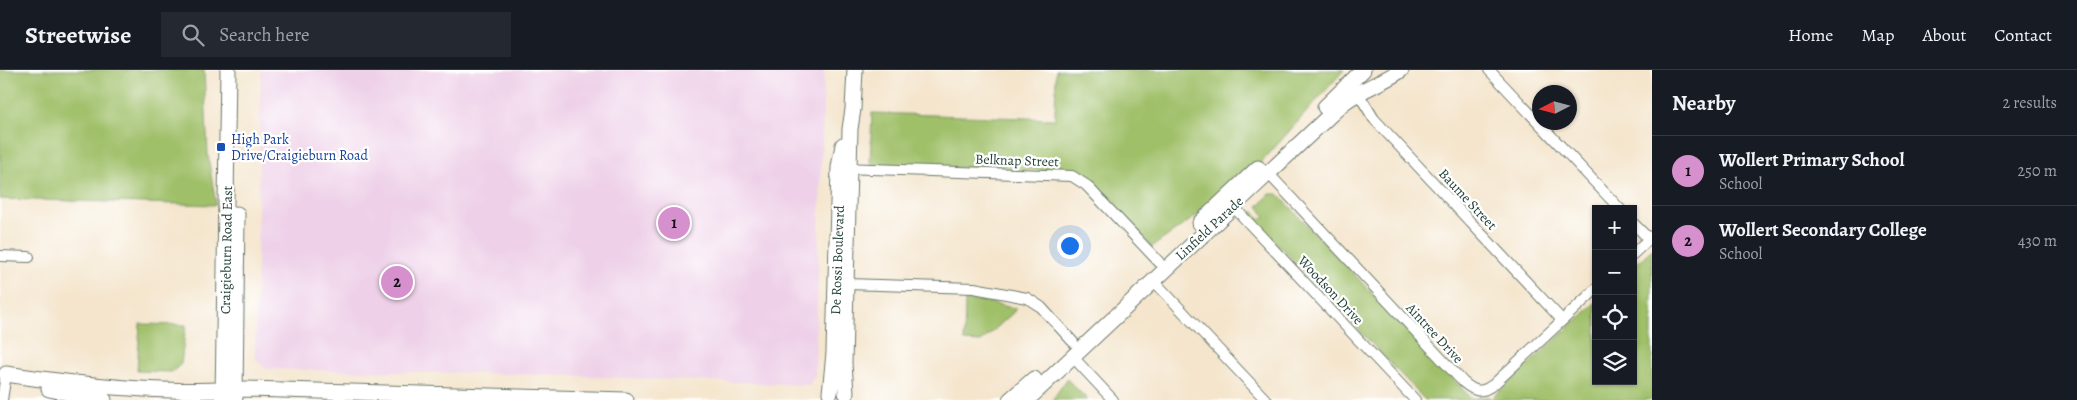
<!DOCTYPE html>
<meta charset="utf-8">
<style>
:root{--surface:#171b24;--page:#242831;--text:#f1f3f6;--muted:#9ea1a6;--line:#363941;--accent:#d690ce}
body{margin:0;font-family:Alegreya,serif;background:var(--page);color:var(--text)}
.controls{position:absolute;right:15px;bottom:15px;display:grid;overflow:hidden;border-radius:0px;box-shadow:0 1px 4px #0004}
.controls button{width:45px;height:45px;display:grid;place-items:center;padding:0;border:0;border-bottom:1px solid var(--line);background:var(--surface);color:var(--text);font:25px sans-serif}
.compass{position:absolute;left:1532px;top:15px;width:45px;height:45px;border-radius:50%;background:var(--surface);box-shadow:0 1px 4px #0004;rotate:264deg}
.you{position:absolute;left:1069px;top:175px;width:18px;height:18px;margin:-12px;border:4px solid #fff;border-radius:50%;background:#1a73e8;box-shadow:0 0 0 8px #1a73e833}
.badge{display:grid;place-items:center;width:32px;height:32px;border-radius:50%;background:var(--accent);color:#111;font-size:16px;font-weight:700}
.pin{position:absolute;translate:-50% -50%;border:2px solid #fff;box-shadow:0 1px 5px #0006}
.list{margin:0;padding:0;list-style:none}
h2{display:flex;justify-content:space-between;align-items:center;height:65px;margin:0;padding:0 20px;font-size:21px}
h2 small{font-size:16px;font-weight:400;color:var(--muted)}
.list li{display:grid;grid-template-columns:32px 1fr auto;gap:15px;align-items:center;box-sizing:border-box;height:70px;padding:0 20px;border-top:1px solid var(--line)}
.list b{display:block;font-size:19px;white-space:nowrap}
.list p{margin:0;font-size:16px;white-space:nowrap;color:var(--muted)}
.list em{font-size:16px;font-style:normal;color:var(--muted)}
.icon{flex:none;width:28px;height:28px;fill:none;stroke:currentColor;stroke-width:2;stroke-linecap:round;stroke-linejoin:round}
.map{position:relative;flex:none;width:1652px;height:330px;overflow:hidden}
header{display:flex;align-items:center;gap:30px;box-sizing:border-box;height:70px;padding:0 25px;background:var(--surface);border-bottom:1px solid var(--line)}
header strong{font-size:24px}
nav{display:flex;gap:28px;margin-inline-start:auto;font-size:18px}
.search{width:350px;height:45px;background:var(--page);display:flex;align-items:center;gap:12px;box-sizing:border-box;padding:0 18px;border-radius:0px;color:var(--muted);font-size:19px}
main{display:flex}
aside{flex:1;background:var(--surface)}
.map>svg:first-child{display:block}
</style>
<header>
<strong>Streetwise</strong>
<div class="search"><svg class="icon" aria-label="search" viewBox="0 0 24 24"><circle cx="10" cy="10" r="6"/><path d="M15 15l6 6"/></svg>Search here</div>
<nav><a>Home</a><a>Map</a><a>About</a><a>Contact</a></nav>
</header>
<main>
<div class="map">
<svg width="1652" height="330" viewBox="0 0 1652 330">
<rect width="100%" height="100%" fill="#fff"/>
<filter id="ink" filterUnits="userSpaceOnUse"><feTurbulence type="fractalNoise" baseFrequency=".02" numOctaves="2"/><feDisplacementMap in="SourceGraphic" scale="10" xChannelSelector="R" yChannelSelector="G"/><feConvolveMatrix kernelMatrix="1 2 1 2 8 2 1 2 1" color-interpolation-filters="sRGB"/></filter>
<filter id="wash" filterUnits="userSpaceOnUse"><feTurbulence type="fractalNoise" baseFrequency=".0096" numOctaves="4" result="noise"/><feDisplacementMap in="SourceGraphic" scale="20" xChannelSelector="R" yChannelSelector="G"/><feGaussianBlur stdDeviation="1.12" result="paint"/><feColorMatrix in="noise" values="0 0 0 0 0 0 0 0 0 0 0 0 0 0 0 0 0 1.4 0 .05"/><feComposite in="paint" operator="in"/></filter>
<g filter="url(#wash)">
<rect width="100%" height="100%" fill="#f4e5cc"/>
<path fill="#eed0e8" d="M261,0H824L815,306L809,315L551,305L266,299L255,288Z"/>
<g fill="#9fbf68" stroke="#5f7e4e">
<path d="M0,0H204L208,85L216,135L0,129Z"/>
<path d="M1056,0H1344L1242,114L1152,177L1092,112L1083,105L1073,102L870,94L872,43L1055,49Z"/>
<path d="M1270,124H1278L1472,329L1488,326L1491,329L1596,232V311H1633V197L1652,179V330H1425L1253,148V141L1260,149L1265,146L1258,136Z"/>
<path d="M965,230L988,232L1017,239L981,272L964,271Z"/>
<path d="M140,254L186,255L181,294L172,302L137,301Z"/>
<path d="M1067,309L1088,330H1052Z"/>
</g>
</g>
<g filter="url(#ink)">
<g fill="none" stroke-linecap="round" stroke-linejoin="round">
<defs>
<g id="street">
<path d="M1489,0L1620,139"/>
<path d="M1358,23L1374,49L1562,250"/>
<path d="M843,98L1072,106L1086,115L1159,192"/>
<path d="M1268,103L1463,312C1475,322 1481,324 1494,314L1596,219"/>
<path d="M1229,132L1415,330"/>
<path d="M1633,153L1649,169"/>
<path d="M1633,184L1652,166"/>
<path d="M0,186L29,187"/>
<path d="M1153,210L1266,330"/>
<path d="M847,214L974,218L1027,228L1041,237L1073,272"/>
<path d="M1072,286L1113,330"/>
<path d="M2,330L6,304"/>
</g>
<g id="secondary">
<path d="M1325,37L1363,0"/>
<path d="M1200,153L1258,98"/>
<path d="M6,304C86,316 166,324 247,319L626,330"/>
<path d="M49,319L104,330"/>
<path d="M830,323L834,283L839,97L843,75"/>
<path d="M846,323L844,293L850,59L853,39L855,0"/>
<path d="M235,328L237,144"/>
<path d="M223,329L228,0"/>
<path d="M1010,330L1034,309"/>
<path d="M1027,330L1343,33C1361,19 1383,13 1401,0"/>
</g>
</defs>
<use href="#street" stroke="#6a7869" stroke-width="12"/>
<use href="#secondary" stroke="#6a7869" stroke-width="17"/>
<use href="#street" stroke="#fff" stroke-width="10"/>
<use href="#secondary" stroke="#fff" stroke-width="15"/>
</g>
</g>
<rect fill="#1a4fb4" stroke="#fff" stroke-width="2" x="216" y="72" width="10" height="10" rx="2.5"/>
<g text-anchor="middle" stroke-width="4.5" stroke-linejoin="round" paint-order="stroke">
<g font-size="14" fill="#164399" stroke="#fff" text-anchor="start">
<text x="231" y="74">High Park<tspan x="231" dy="16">Drive/Craigieburn Road</tspan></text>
</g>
<g font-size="14" fill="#1f3d34" stroke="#fff">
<text transform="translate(1017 90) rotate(2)" y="5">Belknap Street</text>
<text transform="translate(1468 129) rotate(47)" y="5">Baume Street</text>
<text transform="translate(1209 158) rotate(-43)" y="5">Linfield Parade</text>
<text transform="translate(226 180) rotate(-89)" y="5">Craigieburn Road East</text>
<text transform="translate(837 190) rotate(-88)" y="5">De Rossi Boulevard</text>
<text transform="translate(1331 220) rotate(47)" y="5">Woodson Drive</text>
<text transform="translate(1435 263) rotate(47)" y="5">Aintree Drive</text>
</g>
</g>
</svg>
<div class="controls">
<button>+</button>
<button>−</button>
<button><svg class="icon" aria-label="locate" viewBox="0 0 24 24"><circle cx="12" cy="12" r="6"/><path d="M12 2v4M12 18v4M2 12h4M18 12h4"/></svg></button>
<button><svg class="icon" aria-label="layers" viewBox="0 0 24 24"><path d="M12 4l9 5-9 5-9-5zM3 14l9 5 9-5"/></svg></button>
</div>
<svg class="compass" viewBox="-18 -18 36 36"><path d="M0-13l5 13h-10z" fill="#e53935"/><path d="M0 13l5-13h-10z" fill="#9ea1a6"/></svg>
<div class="you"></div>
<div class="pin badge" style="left:674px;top:153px">1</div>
<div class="pin badge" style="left:397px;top:212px">2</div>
</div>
<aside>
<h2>Nearby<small>2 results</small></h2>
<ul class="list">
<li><span class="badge">1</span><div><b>Wollert Primary School</b><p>School</p></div><em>250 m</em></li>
<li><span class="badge">2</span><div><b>Wollert Secondary College</b><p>School</p></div><em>430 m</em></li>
</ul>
</aside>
</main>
